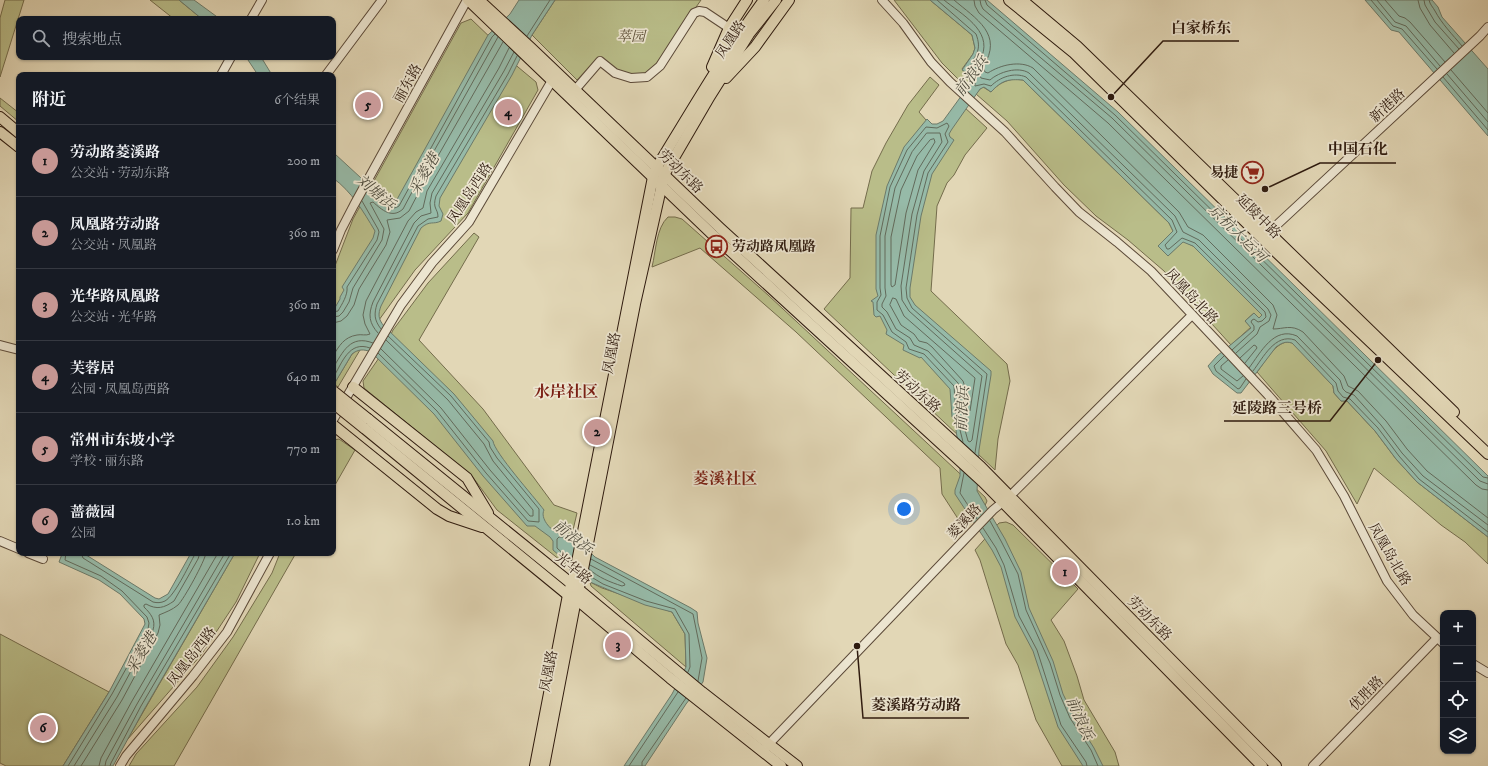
<!DOCTYPE html>
<html lang="zh">
<meta charset="utf-8">
<style>
:root{--surface:#171b24;--page:#242831;--text:#f1f3f6;--muted:#9ea1a6;--line:#363941;--accent:#c59692}
body{margin:0;font-family:"IM FELL DW Pica","Noto Serif SC",serif;background:var(--page);color:var(--text)}
.controls{position:absolute;right:12px;bottom:12px;display:grid;overflow:hidden;border-radius:8px;box-shadow:0 1px 3px #0004}
.controls button{width:36px;height:36px;display:grid;place-items:center;padding:0;border:0;border-bottom:1px solid var(--line);background:var(--surface);color:var(--text);font:20px sans-serif}
.you{position:absolute;left:904px;top:509px;width:14px;height:14px;margin:-10px;border:3px solid #fff;border-radius:50%;background:#1a73e8;box-shadow:0 0 0 6px #1a73e833}
.badge{display:grid;place-items:center;width:26px;height:26px;border-radius:50%;background:var(--accent);color:#111;font-size:13px;font-weight:700}
.pin{position:absolute;translate:-50% -50%;border:2px solid #fff;box-shadow:0 1px 4px #0006}
.list{margin:0;padding:0;list-style:none}
h2{display:flex;justify-content:space-between;align-items:center;height:52px;margin:0;padding:0 16px;font-size:17px}
h2 small{font-size:13px;font-weight:400;color:var(--muted)}
.list li{display:grid;grid-template-columns:26px 1fr auto;gap:12px;align-items:center;box-sizing:border-box;height:72px;padding:0 16px;border-top:1px solid var(--line)}
.list b{display:block;font-size:15px;white-space:nowrap}
.list p{margin:0;font-size:13px;white-space:nowrap;color:var(--muted)}
.list em{font-size:13px;font-style:normal;color:var(--muted)}
.icon{flex:none;width:22px;height:22px;fill:none;stroke:currentColor;stroke-width:2;stroke-linecap:round;stroke-linejoin:round}
.map{position:relative;flex:none;width:1488px;height:766px;overflow:hidden}
.search{position:absolute;background:var(--surface);box-shadow:0 1px 3px #0004;left:16px;top:16px;width:320px;height:44px;display:flex;align-items:center;gap:10px;box-sizing:border-box;padding:0 14px;border-radius:8px;color:var(--muted);font-size:15px}
.panel{position:absolute;background:var(--surface);box-shadow:0 1px 3px #0004;left:16px;top:72px;width:320px;height:484px;border-radius:8px}
.map>svg:first-child{display:block}
</style>
<div class="map">
<svg width="1488" height="766" viewBox="0 0 1488 766">
<rect width="100%" height="100%" fill="#e2d7b6"/>
<filter id="stains"><feTurbulence type="fractalNoise" baseFrequency=".005" numOctaves="4"/><feColorMatrix values="0 0 0 0 .2 0 0 0 0 .09 0 0 0 0 .02 0 0 0 .5 -.17"/></filter>
<radialGradient id="worn" r=".72"><stop offset=".6" stop-color="#630" stop-opacity="0"/><stop offset="1" stop-color="#630" stop-opacity=".3"/></radialGradient>
<g fill="#b9bd89" stroke="#746c4c">
<path d="M5,0H24L0,77V18Z"/>
<path d="M150,0H179L202,19H174Z"/>
<path d="M555,0H701L657,63L646,73L632,75L616,69L599,57L577,80L532,35Z"/>
<path d="M894,0H930L972,35L975,48L973,54L962,69L969,74L972,78L969,86L959,80L942,63Z"/>
<path d="M471,19L495,42L333,326V271L353,219L461,23Z"/>
<path d="M512,62L536,82L538,90L468,213L415,270L379,320L371,316Z"/>
<path d="M930,77L939,85L919,112L934,129L964,107L987,128L965,155L954,175L947,183L937,206L931,291L1007,364L1010,381L998,439L995,470L824,309L850,278L851,208H863L872,171L886,143L908,105Z"/>
<path d="M1014,79L1023,80L1169,223L1173,231L1158,246L1168,256L1183,241L1193,246L1262,315L1259,318L1254,313L1245,321L1251,327L1231,345L1164,271L1128,240L1096,216L1064,185L1007,121L976,94L980,89L983,87L991,92C998,84 1004,81 1014,79Z"/>
<path d="M0,98L19,113V122L0,106Z"/>
<path d="M668,217H675L682,219L768,295L985,497L987,501L984,508L964,528L942,494L940,468L796,332L700,248L652,267C656,251 656,228 668,217Z"/>
<path d="M474,233L479,237L419,340L483,409L554,505L577,513L565,564L497,510L472,476L364,388L363,381L381,355L393,330L428,283Z"/>
<path d="M1287,342L1293,343L1333,386L1334,393L1341,401H1347L1375,431L1396,459L1417,482L1488,537V564L1465,542L1441,525L1374,468L1357,504L1326,451L1257,372C1265,362 1274,344 1287,342Z"/>
<path d="M360,350L338,387L334,384L352,354L356,351Z"/>
<path d="M339,439L355,450L335,485L333,484V440Z"/>
<path d="M1006,522L1013,525L1078,589L1051,620L1064,641L1077,676L1084,700L1115,752L1119,766H1062L1036,720L1018,665L1006,644L980,560L975,550L999,523Z"/>
<path d="M235,553H260L236,602L201,655L127,740Z"/>
<path d="M280,553H296L174,766H129L136,754L197,687L233,637L272,573Z"/>
<path d="M590,582L602,588L672,612L685,634L686,667L591,586Z"/>
<path d="M0,634L109,692L63,766H6L0,763Z"/>
</g>
<g fill="#96baa8" stroke="#6c7a6a">
<path d="M179,0H194L220,19H202Z"/>
<path d="M519,0H555L532,35L512,75L440,198L439,206L443,214L441,221C433,225 430,220 421,228L381,306C378,314 378,319 384,326L454,394L493,441C494,452 535,498 544,510C540,518 550,530 558,533C563,535 567,532 571,534L595,557L691,608L697,612L698,623L707,658L703,682L686,704L645,766H624L672,694L686,667L685,634L672,612L645,605L590,582L553,550V541L550,537L535,526H527L483,476L434,414L371,352C364,349 358,349 352,354L333,386V311L340,299V297L344,290L342,287L373,238L375,231C363,211 352,192 333,178V156L335,154L386,201L389,204L395,203L488,35L510,14Z"/>
<path d="M930,0H987L1118,112L1488,476V537L1417,482L1396,459L1375,431L1347,401H1341L1334,393L1333,386L1292,343C1285,341 1282,343 1276,347L1241,393H1237L1213,374L1208,366L1217,356L1251,328L1245,321L1254,313L1259,318L1262,315L1193,246L1183,242L1168,256L1158,246L1173,231L1169,223L1023,80C1008,79 1002,80 991,92L984,87L980,89L952,129L949,134L950,137L954,140L932,174L921,216L910,288V297L915,305L991,371V375L979,450L977,491L1005,539L1021,572L1029,608L1053,661L1063,694L1074,716L1094,748L1103,766H1083L1058,727L1033,651L1015,617L1001,567L992,550L955,494V490L960,476V457L956,430L958,423L952,417L950,389L921,357L920,358L903,350L904,345L886,334L887,330L880,316L876,317L874,315L873,302L871,301L878,296L876,289V235L887,186L904,147L927,119L932,124H937L943,121L970,84L972,78L969,74L962,70L973,54L975,48L972,35Z"/>
<path d="M1365,0H1432L1438,7L1442,17L1488,69V136L1399,32L1391,30Z"/>
<path d="M246,57H261L272,75H258Z"/>
<path d="M83,553L155,598L159,599L168,594L191,553H235L145,708L113,766H63L109,692L145,624L144,619L120,594L99,580L59,562L62,554Z"/>
</g>
<g fill="none" stroke-linecap="round" stroke-linejoin="round">
<g stroke="#626a5b" stroke-width="1">
<path d="M937,0L976,34C982,50 976,54 969,68L975,77V86L984,84L991,86C1000,77 1014,72 1026,77L1172,220L1177,232L1165,245L1167,249H1169L1182,238L1195,243L1265,312L1266,317L1262,321L1258,322L1254,319L1252,320L1251,322L1254,326V330L1232,350"/>
<path d="M944,0C961,14 992,30 982,56C980,60 977,63 975,67L981,78L990,80C999,72 1018,66 1029,73L1175,216L1183,232L1199,240L1268,309L1271,315L1269,321L1260,327L1257,334L1236,353"/>
<path d="M954,0C976,19 1004,34 983,67L985,72L988,73C1000,65 1020,60 1033,68L1179,212L1188,227L1203,235L1273,305L1277,315L1273,329C1284,329 1291,324 1303,332L1344,376L1348,386L1358,391L1386,421L1407,449L1427,471L1488,518"/>
<path d="M974,0L975,6L979,13L1108,123L1476,485L1482,489L1488,490"/>
<path d="M980,0L981,5L983,9L1112,118L1480,481L1488,484"/>
<path d="M985,0L987,5L1115,115L1483,477L1488,478"/>
<path d="M1371,0L1393,26L1402,29L1437,69"/>
<path d="M1377,0L1395,22L1406,26L1440,66"/>
<path d="M1385,0L1399,16L1405,18L1410,22L1445,62"/>
<path d="M1418,0L1420,8L1430,25L1454,53"/>
<path d="M1424,0L1425,5L1435,22L1459,49"/>
<path d="M1429,0C1430,5 1433,7 1435,11C1442,24 1452,34 1462,46"/>
<path d="M527,36L550,0"/>
<path d="M1451,70L1488,113"/>
<path d="M1447,74L1488,122"/>
<path d="M1443,77L1488,130"/>
<path d="M927,133H940L942,142L924,171L912,214L901,286L902,300L909,311L982,376L972,440L970,442L968,441L965,430L966,421L961,413L959,388L958,383L928,351L914,345L910,338L896,329L887,312L882,307V304L886,296L885,288V236L895,188L912,152Z"/>
<path d="M934,139L935,142L918,170L906,213L895,285L892,287L891,285V237L901,190L917,156L930,140Z"/>
<path d="M368,190C376,198 387,214 399,206L492,37L495,34"/>
<path d="M893,298L896,299L904,316L975,378L970,411L967,410L965,387L963,381L932,347L927,343L919,341L914,334L901,325L890,305Z"/>
<path d="M333,312L338,311C342,304 348,295 347,287L377,240L379,232L378,229L362,201"/>
<path d="M333,317L339,316L343,312L349,302L353,288L382,240L384,229L370,203L373,202C382,210 392,219 403,209L429,160L498,37"/>
<path d="M333,323L341,321L347,316L354,305L359,289L386,245L390,232L387,220L400,218L409,211L434,163L503,42"/>
<path d="M381,329C374,320 374,314 377,304L418,226L428,219L438,217C438,208 432,209 436,196L508,74L517,56"/>
<path d="M378,333C369,323 368,315 373,302L414,223L421,216L431,213L430,203L432,193L504,71L514,52"/>
<path d="M381,349L441,408L490,470L530,516H533V510L493,461L484,444L448,400L386,340"/>
<path d="M378,353L437,411L486,473L528,521L539,522V509L497,458L490,447L489,442L451,396L388,336"/>
<path d="M333,356C339,346 344,337 357,335C361,334 366,336 370,334L365,324L363,315L366,301L408,221L416,212L423,208L427,191L499,68L509,48"/>
<path d="M1224,356L1214,366L1216,371L1238,389L1240,388L1246,379"/>
<path d="M1240,358L1254,345L1256,346L1257,348L1245,363"/>
<path d="M1228,360L1221,366V369L1237,381L1243,376"/>
<path d="M333,368C343,352 350,334 373,343"/>
<path d="M1249,368C1261,352 1274,326 1297,336L1340,380L1343,389L1346,392L1354,395L1381,425L1402,453L1423,476L1488,525"/>
<path d="M1253,371C1263,358 1275,333 1295,340L1336,383L1338,391L1343,397L1350,399L1378,428L1399,456L1419,479L1488,532"/>
<path d="M333,378C342,363 349,340 370,348"/>
<path d="M963,442L960,430L962,422L956,415L954,386L924,354L909,349L906,342L892,332L883,315L877,310V302L881,295L880,288V236L890,187L907,150L926,127L937,128L947,123L949,126L945,134L948,142L928,173L917,215L906,288L907,298L912,308L987,374L975,453"/>
<path d="M964,473L960,493L977,519"/>
<path d="M990,521L1001,541L1018,574L1026,610L1050,663L1060,695L1070,718L1091,750L1098,766"/>
<path d="M983,528L996,548L1004,565L1019,616L1037,650L1061,725L1086,762L1087,766"/>
<path d="M66,553L65,560L101,576L122,591L147,617L149,623L148,629L112,694L68,766"/>
<path d="M81,553L83,558L153,602C157,603 161,603 165,601C175,595 188,567 194,556L195,553"/>
<path d="M591,559L693,614L702,658L698,681"/>
<path d="M571,561L557,548V539L559,537H568L575,542"/>
<path d="M589,569C599,578 610,582 622,586L625,585L624,583L590,565"/>
<path d="M588,575L603,584L646,601L675,609L689,634L690,667L688,672"/>
<path d="M74,766L117,697L153,630C156,620 151,614 144,607V605L146,604C157,610 164,608 174,601L198,559L200,553"/>
<path d="M81,766L122,700L158,633L160,625L159,615C166,612 172,610 178,605C184,599 205,561 206,553"/>
<path d="M99,766L101,758L132,701L218,553"/>
<path d="M105,766L106,761L137,704L225,553"/>
<path d="M110,766L111,763L141,706L231,553"/>
<path d="M629,766L678,692"/>
<path d="M642,766V762L686,698"/>
</g>
<defs>
<g id="minor">
<path d="M882,0L903,23L931,62L950,82L1005,132L1055,187L1079,212L1117,242L1151,271L1268,395L1316,450L1344,496L1387,581L1413,615L1443,643"/>
<path d="M251,19L262,0"/>
<path d="M221,75L231,57"/>
<path d="M326,75L382,0"/>
<path d="M575,90L600,61L615,73L631,78L647,77L660,66L694,13L699,11L705,12L729,28"/>
<path d="M1266,235L1480,36L1488,27"/>
<path d="M333,250L341,230L354,205L467,0"/>
<path d="M0,345L19,350"/>
<path d="M333,420L401,305L432,263L469,222L554,77"/>
<path d="M0,541L19,549"/>
<path d="M28,553L43,559"/>
<path d="M1473,664L1488,673"/>
<path d="M766,747L993,510L1010,496L1192,315"/>
<path d="M120,766L126,756L193,676L227,632L270,553"/>
<path d="M1313,766L1437,638"/>
</g>
<g id="major">
<path d="M468,0L713,235L983,482L1262,766"/>
<path d="M479,0L531,48L720,228L981,467L1276,766"/>
<path d="M1009,0L1073,52L1277,253L1488,454"/>
<path d="M1022,0L1077,46L1454,412"/>
<path d="M712,67L729,28L747,0"/>
<path d="M726,78L755,47L789,0"/>
<path d="M0,117L19,133"/>
<path d="M0,132L19,147"/>
<path d="M353,387L467,478L488,513"/>
<path d="M368,419L578,589L702,692L797,766"/>
<path d="M333,425L437,509L449,516L482,527"/>
<path d="M364,428L568,595L576,599L670,678L781,766"/>
<path d="M535,766L568,595L575,572L653,177L657,167C691,111 725,53 764,0"/>
<path d="M544,766L576,599L581,579L635,304L664,175L710,96L749,34L776,0"/>
</g>
</defs>
<use href="#minor" stroke="#5b4938" stroke-width="10"/>
<use href="#major" stroke="#2e1a0e" stroke-width="12"/>
<use href="#minor" stroke="#ece5d0" stroke-width="8"/>
<use href="#major" stroke="#e2d7b6" stroke-width="10"/>
<defs>
<g id="major-bridge">
<path d="M333,391L368,419"/>
<path d="M333,403L364,428"/>
</g>
</defs>
<use href="#major-bridge" stroke="#2e1a0e" stroke-width="12" stroke-linecap="butt"/>
<use href="#major-bridge" stroke="#e2d7b6" stroke-width="10"/>
</g>
<defs>
<symbol id="supermarket-ring" viewBox="-11 -11 22 22"><circle r="9.5" fill="#ece5d0" stroke="#8f2418" stroke-width="1.5"/><path d="M-6-5.5h2.5l.6 2H6L4.5 2H-2.5L-4.4-4H-6ZM-1.5 3.2a1.3 1.3 0 1 0 .1 0ZM3 3.2a1.3 1.3 0 1 0 .1 0Z" fill="#8f2418"/></symbol>
<symbol id="bus-ring" viewBox="-11 -11 22 22"><circle r="9.5" fill="#ece5d0" stroke="#8f2418" stroke-width="1.5"/><path d="M-5-6H5V4H4V6H2V4H-2V6H-4V4H-5ZM-3.5-4V0h7V-4ZM-3.5 1.2v1.5H-2V1.2ZM2 1.2v1.5H3.5V1.2Z" fill="#8f2418"/></symbol>
</defs>
<g fill-rule="evenodd">
<use href="#supermarket-ring" x="1240" y="160" width="25" height="25"/>
<use href="#bus-ring" x="704" y="234" width="25" height="25"/>
</g>
<g text-anchor="middle" stroke-width="3.5" stroke-linejoin="round" paint-order="stroke">
<g font-size="14" font-style="italic" fill="#584b33" stroke="#ece5d0">
<text x="631" y="41">萃园</text>
</g>
<g font-size="14" fill="#2e1a0e" stroke="#ece5d0">
<text transform="translate(730 39) rotate(-56)" y="5">凤凰路</text>
<text transform="translate(407 83) rotate(-61)" y="5">丽东路</text>
<text transform="translate(1387 105) rotate(-43)" y="5">新港路</text>
<text transform="translate(681 171) rotate(44)" y="5">劳动东路</text>
<text transform="translate(469 193) rotate(-57)" y="5">凤凰岛西路</text>
<text transform="translate(1259 216) rotate(45)" y="5">延陵中路</text>
<text transform="translate(1192 296) rotate(47)" y="5">凤凰岛北路</text>
<text transform="translate(611 353) rotate(-79)" y="5">凤凰路</text>
<text transform="translate(918 391) rotate(42)" y="5">劳动东路</text>
<text transform="translate(964 521) rotate(-47)" y="5">菱溪路</text>
<text transform="translate(1390 554) rotate(60)" y="5">凤凰岛北路</text>
<text transform="translate(574 568) rotate(39)" y="5">光华路</text>
<text transform="translate(1150 618) rotate(45)" y="5">劳动东路</text>
<text transform="translate(191 656) rotate(-52)" y="5">凤凰岛西路</text>
<text transform="translate(548 671) rotate(-79)" y="5">凤凰路</text>
<text transform="translate(1366 693) rotate(-46)" y="5">优胜路</text>
</g>
<g font-size="14" font-weight="bold" fill="#2e1a0e" stroke="#ece5d0" text-anchor="end">
<text x="1238" y="177">易捷</text>
<text x="732" y="251" text-anchor="start">劳动路凤凰路</text>
</g>
<g font-size="15" font-style="italic" fill="#4d4a3c" stroke="#ece5d0">
<text transform="translate(971 76) rotate(-54)" y="5">前浪浜</text>
<text transform="translate(424 174) rotate(-60)" y="5">采菱港</text>
<text transform="translate(376 192) rotate(40)" y="5">刘塘浜</text>
<text transform="translate(1238 233) rotate(45)" y="5">京杭大运河</text>
<text transform="translate(962 409) rotate(-87)" y="5">前浪浜</text>
<text transform="translate(573 537) rotate(38)" y="5">前浪浜</text>
<text transform="translate(141 653) rotate(-59)" y="5">采菱港</text>
<text transform="translate(1080 718) rotate(66)" y="5">前浪浜</text>
</g>
<g font-size="16" font-weight="bold" fill="#7a1f14" stroke="#ece5d0">
<text x="566" y="397">水岸社区</text>
<text x="725" y="484">菱溪社区</text>
</g>
</g>
<path fill="none" stroke="#2e1a0e" stroke-width="1.5" d="M1111 97L1163 41H1239M1265 189L1320 163H1396M1378 360L1330 421H1224M857 646L863 718H969"/>
<g fill="#2e1a0e" stroke="#ece5d0" stroke-width="1.5">
<circle cx="1111" cy="97" r="4"/>
<circle cx="1265" cy="189" r="4"/>
<circle cx="1378" cy="360" r="4"/>
<circle cx="857" cy="646" r="4"/>
</g>
<g font-size="15" text-anchor="middle" font-weight="bold" fill="#2e1a0e" stroke="#ece5d0" stroke-width="3.5" stroke-linejoin="round" paint-order="stroke">
<text x="1201" y="33">白家桥东</text>
<text x="1358" y="154">中国石化</text>
<text x="1277" y="413">延陵路三号桥</text>
<text x="916" y="710">菱溪路劳动路</text>
</g>
<rect width="100%" height="100%" filter="url(#stains)"/>
<rect width="100%" height="100%" fill="url(#worn)"/>
</svg>
<div class="controls">
<button>+</button>
<button>−</button>
<button><svg class="icon" aria-label="locate" viewBox="0 0 24 24"><circle cx="12" cy="12" r="6"/><path d="M12 2v4M12 18v4M2 12h4M18 12h4"/></svg></button>
<button><svg class="icon" aria-label="layers" viewBox="0 0 24 24"><path d="M12 4l9 5-9 5-9-5zM3 14l9 5 9-5"/></svg></button>
</div>
<div class="you"></div>
<div class="pin badge" style="left:1065px;top:572px">1</div>
<div class="pin badge" style="left:597px;top:432px">2</div>
<div class="pin badge" style="left:618px;top:645px">3</div>
<div class="pin badge" style="left:508px;top:112px">4</div>
<div class="pin badge" style="left:368px;top:105px">5</div>
<div class="pin badge" style="left:43px;top:728px">6</div>
<div class="search"><svg class="icon" aria-label="search" viewBox="0 0 24 24"><circle cx="10" cy="10" r="6"/><path d="M15 15l6 6"/></svg>搜索地点</div>
<section class="panel">
<h2>附近<small>6个结果</small></h2>
<ul class="list">
<li><span class="badge">1</span><div><b>劳动路菱溪路</b><p>公交站 · 劳动东路</p></div><em>200 m</em></li>
<li><span class="badge">2</span><div><b>凤凰路劳动路</b><p>公交站 · 凤凰路</p></div><em>360 m</em></li>
<li><span class="badge">3</span><div><b>光华路凤凰路</b><p>公交站 · 光华路</p></div><em>360 m</em></li>
<li><span class="badge">4</span><div><b>芙蓉居</b><p>公园 · 凤凰岛西路</p></div><em>640 m</em></li>
<li><span class="badge">5</span><div><b>常州市东坡小学</b><p>学校 · 丽东路</p></div><em>770 m</em></li>
<li><span class="badge">6</span><div><b>蔷薇园</b><p>公园</p></div><em>1.0 km</em></li>
</ul>
</section>
</div>
